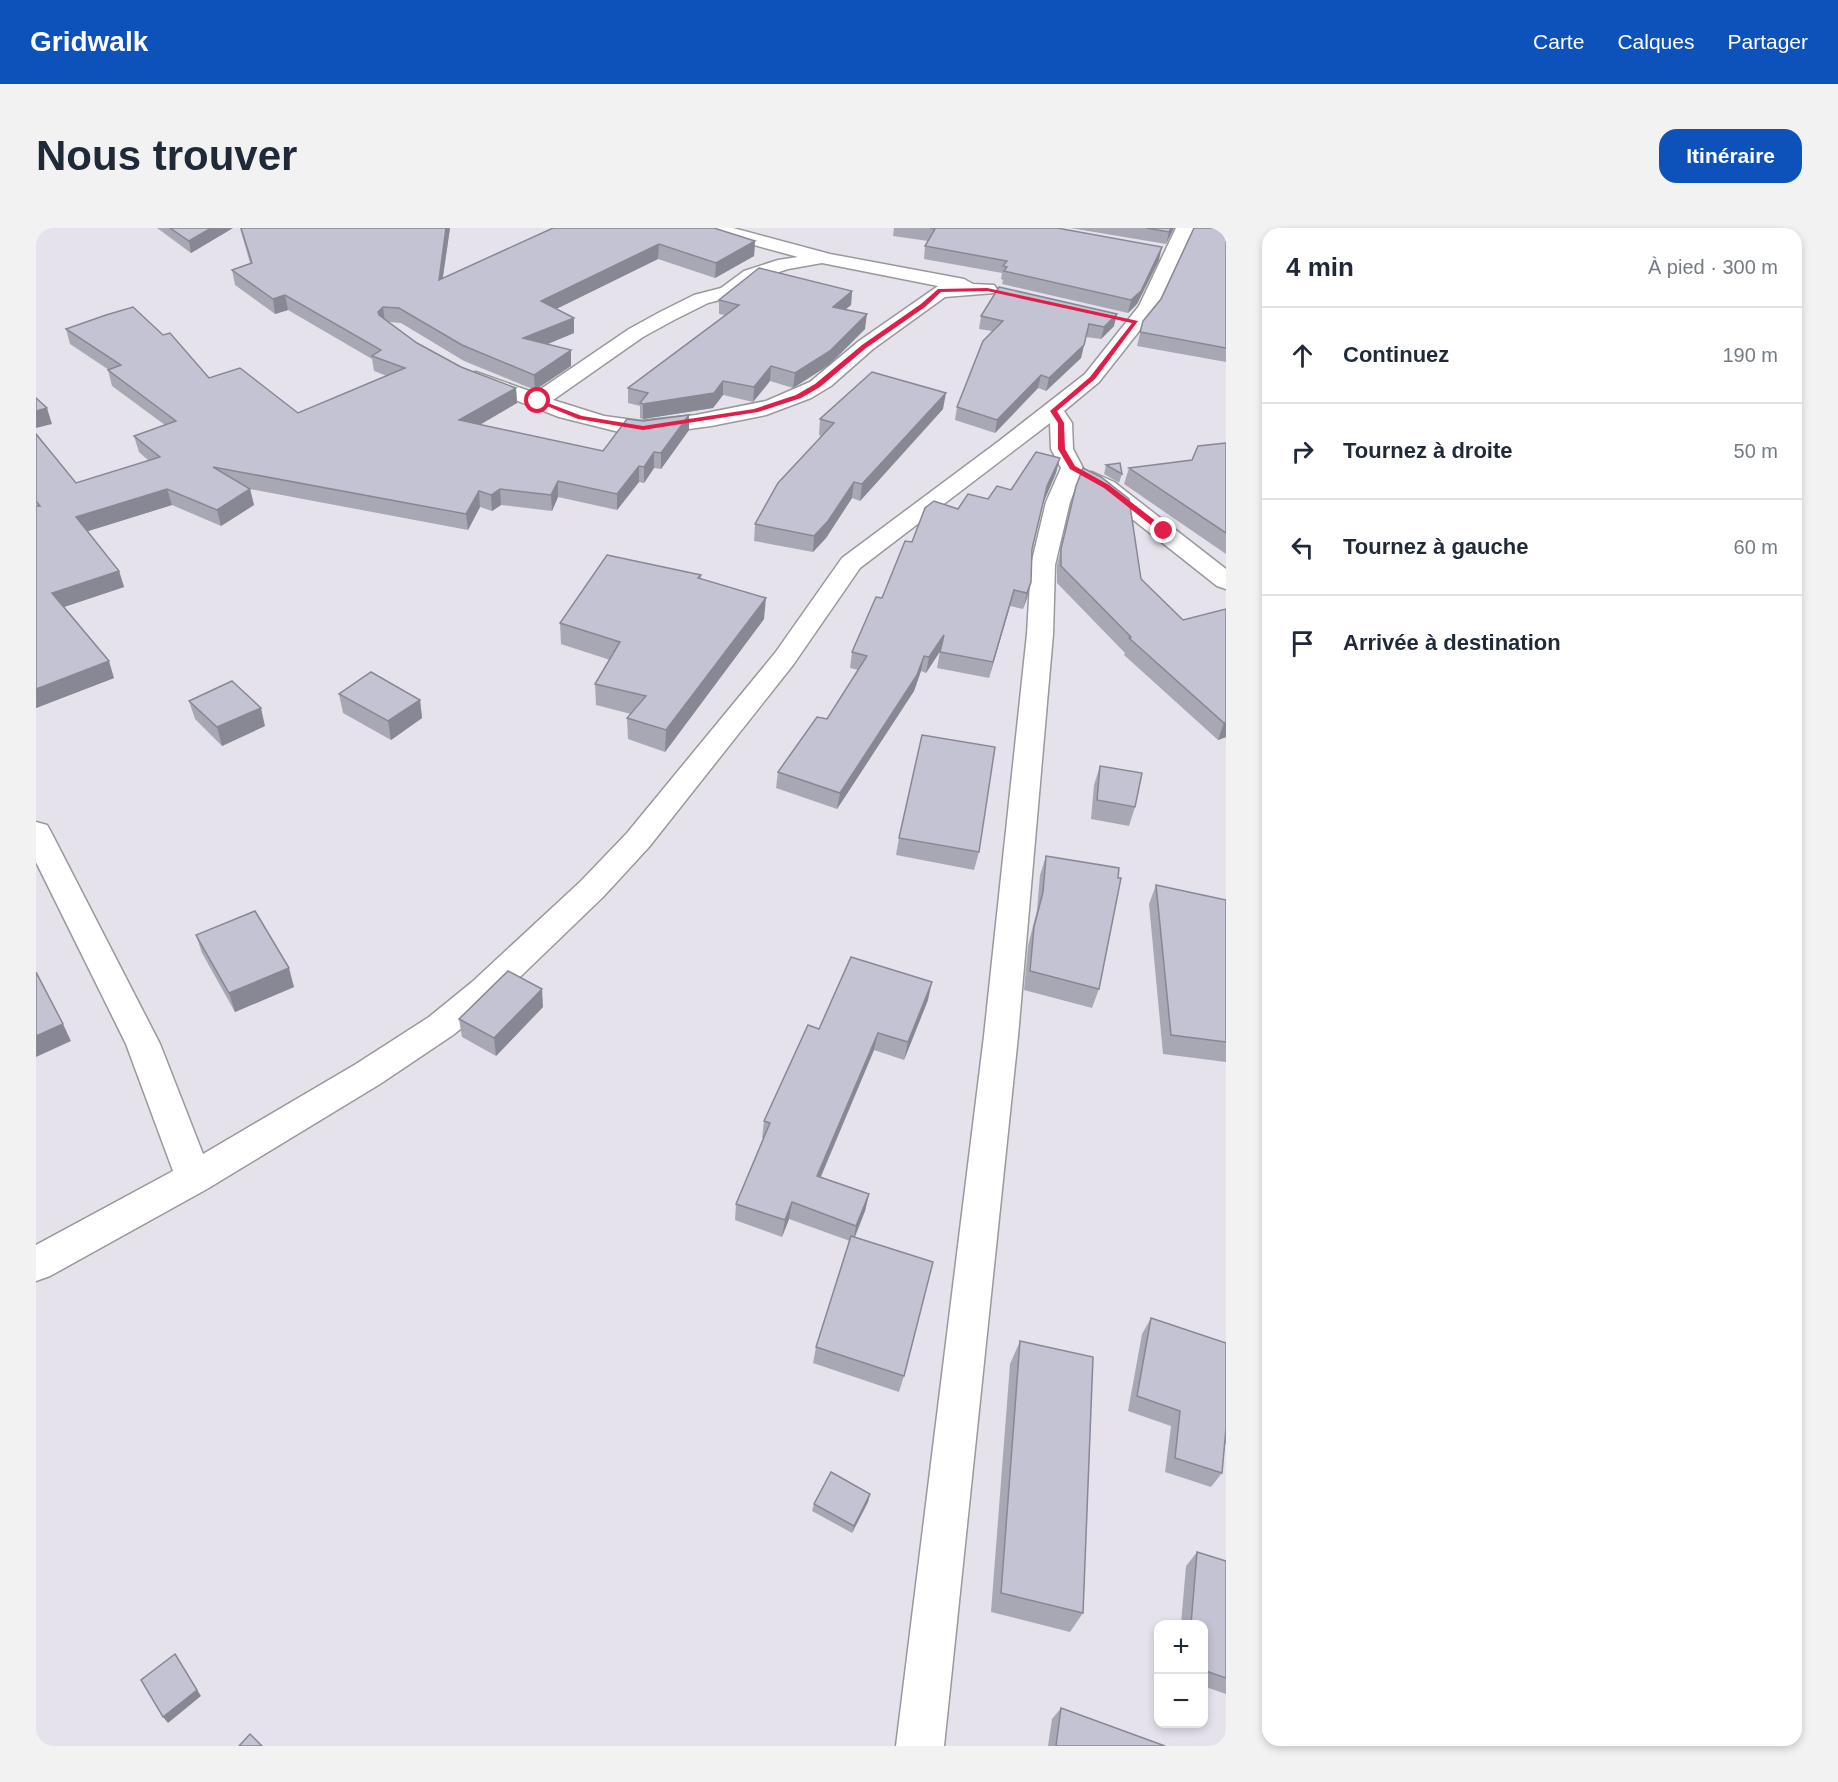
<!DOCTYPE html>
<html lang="fr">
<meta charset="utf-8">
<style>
:root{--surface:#fff;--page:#f2f2f3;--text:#1f2937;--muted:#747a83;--line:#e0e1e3;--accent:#0d52ba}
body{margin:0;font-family:Helvetica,sans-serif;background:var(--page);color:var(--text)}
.controls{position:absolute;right:18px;bottom:18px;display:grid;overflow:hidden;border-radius:12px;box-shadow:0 3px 9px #0003}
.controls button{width:54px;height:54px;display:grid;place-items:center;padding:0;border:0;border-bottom:2px solid var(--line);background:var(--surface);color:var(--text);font:30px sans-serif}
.stop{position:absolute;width:18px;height:18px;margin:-14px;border:4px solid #e11d48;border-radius:50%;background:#fff}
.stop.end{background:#e11d48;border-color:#fff;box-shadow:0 2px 6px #0008}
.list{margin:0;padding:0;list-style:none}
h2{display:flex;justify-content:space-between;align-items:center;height:78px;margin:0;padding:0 24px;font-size:26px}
h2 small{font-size:20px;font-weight:400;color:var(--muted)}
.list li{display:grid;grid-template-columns:39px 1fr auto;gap:18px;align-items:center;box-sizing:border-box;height:96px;padding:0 24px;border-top:2px solid var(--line)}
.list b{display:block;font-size:22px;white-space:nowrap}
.list em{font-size:20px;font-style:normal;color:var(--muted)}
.icon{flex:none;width:33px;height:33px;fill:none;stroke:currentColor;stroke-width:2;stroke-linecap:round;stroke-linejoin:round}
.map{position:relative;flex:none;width:1190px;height:1518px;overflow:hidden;border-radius:18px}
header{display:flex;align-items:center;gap:36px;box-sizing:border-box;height:84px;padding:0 30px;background:var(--accent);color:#fff}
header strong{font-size:28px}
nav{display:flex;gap:33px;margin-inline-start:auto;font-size:21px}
.intro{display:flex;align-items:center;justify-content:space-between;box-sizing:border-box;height:144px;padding:0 36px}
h1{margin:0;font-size:42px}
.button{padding:15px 27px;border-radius:18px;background:var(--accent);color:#fff;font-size:21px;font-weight:700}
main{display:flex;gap:36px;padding:0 36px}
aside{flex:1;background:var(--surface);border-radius:18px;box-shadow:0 3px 9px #0003}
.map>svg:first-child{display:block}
</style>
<header>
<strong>Gridwalk</strong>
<nav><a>Carte</a><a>Calques</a><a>Partager</a></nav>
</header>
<div class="intro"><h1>Nous trouver</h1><a class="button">Itinéraire</a></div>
<main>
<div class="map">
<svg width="1190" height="1518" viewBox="0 0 1190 1518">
<rect width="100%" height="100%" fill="#e5e2ec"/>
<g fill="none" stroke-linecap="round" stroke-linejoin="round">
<defs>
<g id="minor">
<path d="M667,0H697L794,26L928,51L937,56L958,57L961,61L958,65L909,69L837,121L795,158L775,170L730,187L675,198L623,205H587L523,189L433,154L429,150L433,146L440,144L499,165L593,101L624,84L658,67L685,60L708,43L742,32L762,29L670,4ZM786,35L902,58L823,113L774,154L730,173L660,187L605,193L568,188L517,172L607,109L638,92L672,75L699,68L722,51L752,41Z"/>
<path d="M1140,0H1158L1119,83L1063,154L1028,183L1036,195L1037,221L1047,240L1034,274L1019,337L1017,406L982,808L908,1518H860L948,808L991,406L995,337L1010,274L1025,240L1015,221L1014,195L824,340L757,437L613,619L567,669L460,772L417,807L344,856L171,961L14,1048L0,1053V1017L137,943L90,816L0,634V594L11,597L15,604L124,816L167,926L320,836L393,789L436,754L545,653L591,605L739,425L806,330L963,213L1049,146L1103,78Z"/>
<path d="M1056,244L1078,254L1190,341V361L1181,358L1062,264L1048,256L1044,251L1048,246Z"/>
</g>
</defs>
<use href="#minor" stroke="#999" stroke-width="3"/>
<use href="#minor" fill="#fff" fill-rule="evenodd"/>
</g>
<g fill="#a8a8b5">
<path d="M121,0H197L155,25Z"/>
<path d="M204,0H414L407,50L517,0L719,13L718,28L679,50L622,31L520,81L538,105L511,116L535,138L499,162L428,133L365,95L353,94L381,115L425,139L480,160L481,175L444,197L567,223L653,202L625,241L618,240L608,255L603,254L581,282L522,269L516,283L465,277L456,283L444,279L432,302L214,261L218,277L185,298L136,277L52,303L83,343L88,359L28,379L78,450L0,480V206L40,255L113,233L103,224L98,208L129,197L76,158L72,142H73L34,116L30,101L173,150L262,185L351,148L338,143L336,131L252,82L239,86L199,57L196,42L214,35Z"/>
<path d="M858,0H1021L1123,32L1101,76L1092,85L966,56L967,52L965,51L966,45L888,31L889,18L892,13L857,8Z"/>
<path d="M1034,0H1138L1130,16Z"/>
<path d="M1190,0V134L1101,118L1107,93L1125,71Z"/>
<path d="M816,63L815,77L809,82L829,101L793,137L757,160L734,153L717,174L687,167L677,180L607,191L604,190V178L592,175V160L689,87L683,86V72Z"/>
<path d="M945,88L1078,98L1065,111L1050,109L1045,130L1010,163L1002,160L959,205L919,192L921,179L956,103L943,101Z"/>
<path d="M907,181L824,273L816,270L790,310L777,324L718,313L719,296L785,208L783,207L784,191Z"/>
<path d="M1190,215V326L1088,256L1093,240L1156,232Z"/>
<path d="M1070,237L1086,246L1083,255L1068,246Z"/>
<path d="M1020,245L1008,273L996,321L995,354L991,370L987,381L974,378L953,450L901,440L904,423L890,445L885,443L878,463L801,581L740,560L742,544L791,491L822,442L814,440L816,424L876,314L922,281L952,271Z"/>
<path d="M1040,258L1105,351L1147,392L1190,381V509L1182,512L1088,427L1089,425L1021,355V337Z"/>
<path d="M665,347V351L728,391L629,524L592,511L591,490L595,486L560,477L559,456L574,432L525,416L524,395Z"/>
<path d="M303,466L384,472L386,490L355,512L307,485Z"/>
<path d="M153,473L229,498L186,518L159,491Z"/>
<path d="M1064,538L1099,579L1093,598L1055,591L1058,557Z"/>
<path d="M863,610L943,624L938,642L860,627Z"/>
<path d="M1010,628L1063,761L1056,780L988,762L992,718L1001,682L1004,647Z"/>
<path d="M1120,657L1190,672V834L1127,826L1113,676Z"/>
<path d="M160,707L258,759L199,784L166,725Z"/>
<path d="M892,772L868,832L838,822L785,949L833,966L829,983L818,1009L868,1148L863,1164L777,1135L780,1119L814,1013L753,991L746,1009L699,992L700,976L728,910H726L728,893L783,801Z"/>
<path d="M507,779L460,828L426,809L423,791Z"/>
<path d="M1115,1090L1190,1115V1216H1189L1186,1245L1175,1259L1129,1244L1135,1198L1092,1183L1106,1106Z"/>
<path d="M984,1113L1047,1385L1034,1404L955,1384L974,1136Z"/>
<path d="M834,1266L832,1274L816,1305L776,1283L778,1276Z"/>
<path d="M1161,1324L1190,1333V1466L1167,1458V1396H1145L1150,1338Z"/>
<path d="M1025,1480L1129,1518H1012L1016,1491Z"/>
</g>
<g fill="#888894">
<path d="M175,0H197L155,25L153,13Z"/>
<path d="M410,0H414L404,67L403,52Z"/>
<path d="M1135,0H1138L1130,16L1133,4Z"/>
<path d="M719,13L718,28L679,50L680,35Z"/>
<path d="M623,16L622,31L506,88L505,73Z"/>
<path d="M1126,19L1123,32L1101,76L1092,85L1095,72Z"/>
<path d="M816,63L815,77L795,93L797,79Z"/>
<path d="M249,67L252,82L239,86L237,71Z"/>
<path d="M347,79L349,94L344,99L342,84Z"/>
<path d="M831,86L829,101L793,137L757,160L759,145Z"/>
<path d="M1081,86L1078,98L1065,111L1068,99Z"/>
<path d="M538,90V105L488,126L487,110Z"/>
<path d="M1048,117L1045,130L1010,163L1013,150Z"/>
<path d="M535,122V138L499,162L498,147Z"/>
<path d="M735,138L734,153L717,174L718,159Z"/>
<path d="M1005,147L1002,160L959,205L961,192Z"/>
<path d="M687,153V167L677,180L607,191V176Z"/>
<path d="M480,160L481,175L424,208L423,192Z"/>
<path d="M910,165L907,181L824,273L826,256Z"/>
<path d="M11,180L16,196L0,200V183Z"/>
<path d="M653,187V202L625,241V225Z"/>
<path d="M618,224V240L608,255V239Z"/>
<path d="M1024,230L1020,245L1008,273L1011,258Z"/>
<path d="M603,238V254L581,282V266Z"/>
<path d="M522,253V269L516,283L515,267Z"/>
<path d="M818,254L816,270L790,310L777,324L778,308Z"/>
<path d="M131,261L136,277L46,305L40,289Z"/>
<path d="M214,261L218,277L185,298L181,282Z"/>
<path d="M464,261L465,277L456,283L455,267Z"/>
<path d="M443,263L444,279L432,302L430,286Z"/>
<path d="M83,343L88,359L22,381L16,365Z"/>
<path d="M995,354L991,370L987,381L991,365Z"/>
<path d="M978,362L974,378L953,450L957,434Z"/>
<path d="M730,370L728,391L629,524L630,502Z"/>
<path d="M908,407L905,422L890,445L893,429Z"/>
<path d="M888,428L885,443L878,463L801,581L804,565Z"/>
<path d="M73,433L78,450L0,480V461Z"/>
<path d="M384,472L386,490L355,512L352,493Z"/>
<path d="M225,480L229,498L186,518L181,499Z"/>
<path d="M1190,494V509L1182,512L1188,495Z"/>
<path d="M253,740L258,759L199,784L193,765Z"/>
<path d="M896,754L892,772L868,832L872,814Z"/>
<path d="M506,761L507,779L460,828L458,810Z"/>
<path d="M27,796L35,813L0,829V808Z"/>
<path d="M842,805L838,822L778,964L781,948Z"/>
<path d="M833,966L829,983L817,1014L820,998Z"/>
<path d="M756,974L753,991L746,1009L749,992Z"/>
<path d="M834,1266L832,1274L816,1305L818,1298Z"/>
<path d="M139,1426L165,1468L132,1495L127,1489Z"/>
</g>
<g fill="#c3c3d3" stroke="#888894" stroke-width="1.5">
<path d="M134,0H175L153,13Z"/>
<path d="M205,0H410L403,52L517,0H678L719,13L680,35L623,16L505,73L538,90L487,110L535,122L498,147L426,117L363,80L347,79L342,84L343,87L381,115L425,139L480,160L423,192L567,223L591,191L607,193L653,187L625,225L618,224L608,239L603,238L581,266L522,253L515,267L464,261L455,267L443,263L430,286L177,239L214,261L181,282L131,261L40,289L83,343L16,365L73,433L0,461V278H4L0,273V206L40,255L124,229L98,208L140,193L72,142L85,137L30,101L70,87L97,79L127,107L134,105L173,150L204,140L262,185L369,140L336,128L345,122L249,67L237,71L196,42L216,35Z"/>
<path d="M894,0H1021L1126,19L1105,63L1095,72L968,43L971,39L967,38L971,33L889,18L899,1Z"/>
<path d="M1110,0H1135L1133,4Z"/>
<path d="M1158,0H1190V120L1104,104L1107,93L1125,71Z"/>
<path d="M723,40L816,63L797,79L831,86L794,123L759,145L735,138L718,159L687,153L678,165L607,176L604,175L612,165L592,160L703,77L683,72Z"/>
<path d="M963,59L1081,86L1068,99L1053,96L1048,117L1013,150L1005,147L961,192L921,179L947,113L967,93L945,88Z"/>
<path d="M836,144L910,165L826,256L818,254L792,293L778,308L719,296L742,255L798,195L784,191Z"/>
<path d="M0,170L11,180L0,183Z"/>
<path d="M1190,215V305L1093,240L1156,232L1162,218Z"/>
<path d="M1000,224L1024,230L1011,258L996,321L995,354L991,365L978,362L957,434L904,424L908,407L893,429L888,428L881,447L804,565L742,544L781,489L791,491L831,428L816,424L840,369L846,370L869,313L876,314L889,280L898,273L922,281L932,266L952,271L961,258L975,262Z"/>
<path d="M1084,235L1086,246L1070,237Z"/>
<path d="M1047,240L1065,249L1093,271L1105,351L1147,392L1190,381V494L1188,495L1093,410L1095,409L1025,338V321L1040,258Z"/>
<path d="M571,327L665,347L662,350L730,370L630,502L591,490L610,468L559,456L584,414L524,395Z"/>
<path d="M335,444L384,472L352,493L303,466Z"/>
<path d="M196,453L225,480L181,499L153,473Z"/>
<path d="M886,507L959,519L943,624L863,610Z"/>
<path d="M1064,538L1106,545L1099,579L1061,572Z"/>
<path d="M1010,628L1083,640L1082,650H1085L1063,761L994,743L998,699L1007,664Z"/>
<path d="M1120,657L1190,672V814L1135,807Z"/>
<path d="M219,683L253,740L193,765L160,707Z"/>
<path d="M815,729L896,754L872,814L842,805L781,948L833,966L820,998L756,974L749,992L700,976L734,895L728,893L772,797L783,801Z"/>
<path d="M472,743L506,761L458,810L423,791Z"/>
<path d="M0,744L27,796L0,808Z"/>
<path d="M815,1008L897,1034L868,1148L780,1119Z"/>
<path d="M1115,1090L1190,1115V1200L1186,1245L1139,1230L1144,1183L1101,1168Z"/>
<path d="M984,1113L1057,1129L1047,1385L965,1365Z"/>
<path d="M795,1244L834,1266L818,1298L778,1276Z"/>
<path d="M1161,1324L1190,1333V1450L1167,1442V1396H1155Z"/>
<path d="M139,1426L161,1462L127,1489L105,1452Z"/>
<path d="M1025,1480L1129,1518H1020Z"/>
<path d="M214,1506L226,1518H203Z"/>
</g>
<path fill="#e11d48" d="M951,60L1102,93L1059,151L1021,183L1028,195L1029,221L1039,238L1073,257L1130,301V305H1125L1068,260L1034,241L1022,221V195L1014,183L1054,149L1096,95L951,63L905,64L889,79L830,120L784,159L765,170L722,184L607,202L542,191L499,173L504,172L546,188L607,198L718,181L760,167L779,156L826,117L885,76L902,61Z"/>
</svg>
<div class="controls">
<button>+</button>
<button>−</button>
</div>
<div class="stop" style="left:502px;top:173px"></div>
<div class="stop end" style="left:1128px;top:303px"></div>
</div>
<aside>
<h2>4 min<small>À pied · 300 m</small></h2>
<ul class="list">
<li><svg class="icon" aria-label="ahead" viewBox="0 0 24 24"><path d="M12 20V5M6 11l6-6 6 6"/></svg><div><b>Continuez</b></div><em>190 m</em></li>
<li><svg class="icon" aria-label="right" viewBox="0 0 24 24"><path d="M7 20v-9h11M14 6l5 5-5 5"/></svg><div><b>Tournez à droite</b></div><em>50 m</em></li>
<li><svg class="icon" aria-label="left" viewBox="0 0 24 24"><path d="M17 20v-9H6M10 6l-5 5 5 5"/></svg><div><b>Tournez à gauche</b></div><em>60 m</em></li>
<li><svg class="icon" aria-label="arrive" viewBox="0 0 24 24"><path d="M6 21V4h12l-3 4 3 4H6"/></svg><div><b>Arrivée à destination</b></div></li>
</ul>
</aside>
</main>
